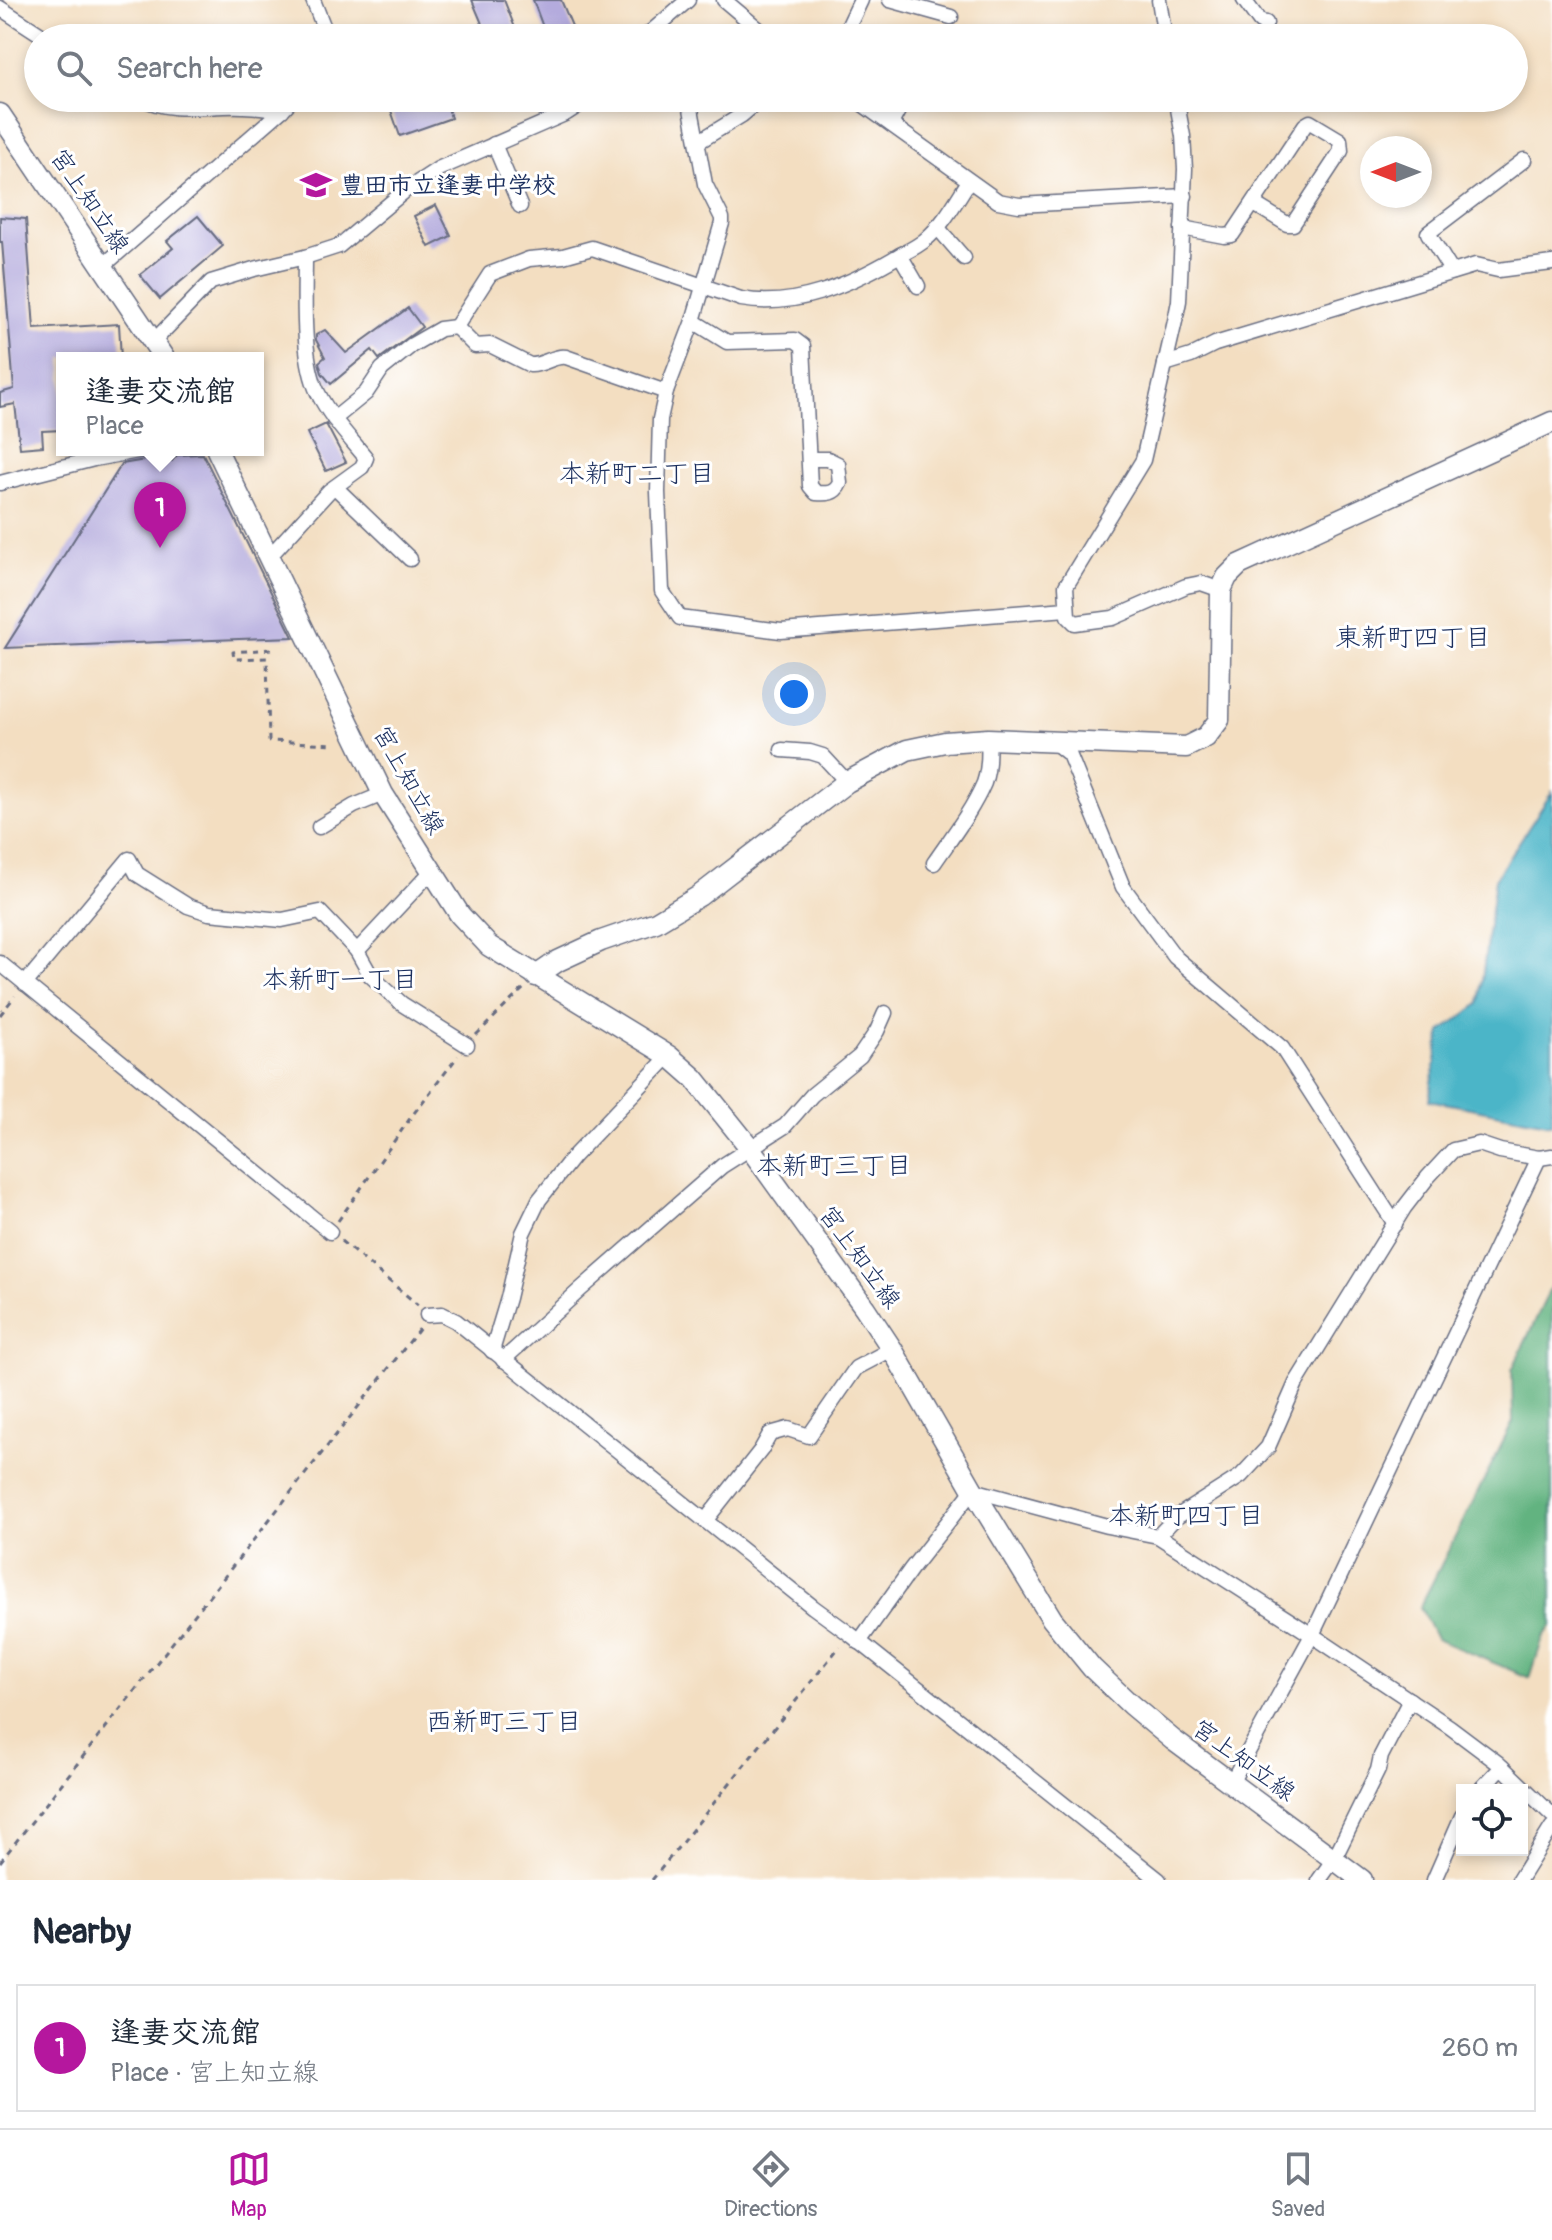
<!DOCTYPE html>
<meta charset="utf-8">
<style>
:root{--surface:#fff;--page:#f6f6f7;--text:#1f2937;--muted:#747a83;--line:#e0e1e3;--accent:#b5179e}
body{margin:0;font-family:Pangolin,"Klee One",sans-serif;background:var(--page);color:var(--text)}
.controls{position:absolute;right:24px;bottom:24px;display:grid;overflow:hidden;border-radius:0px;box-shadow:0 4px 12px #0003}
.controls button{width:72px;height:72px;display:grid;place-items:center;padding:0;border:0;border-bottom:2px solid var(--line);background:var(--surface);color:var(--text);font:40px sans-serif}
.compass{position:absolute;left:1360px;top:136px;width:72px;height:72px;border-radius:50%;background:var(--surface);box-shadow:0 4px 12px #0003;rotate:270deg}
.you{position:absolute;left:794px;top:694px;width:28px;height:28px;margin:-20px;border:6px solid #fff;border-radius:50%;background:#1a73e8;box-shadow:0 0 0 12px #1a73e833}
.badge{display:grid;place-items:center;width:52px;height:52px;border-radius:50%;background:var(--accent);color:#fff;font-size:26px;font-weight:700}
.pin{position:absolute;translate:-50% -66px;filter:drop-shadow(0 2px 4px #0008)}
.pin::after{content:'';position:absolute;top:42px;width:28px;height:24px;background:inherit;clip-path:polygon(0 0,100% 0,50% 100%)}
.popup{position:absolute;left:56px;top:352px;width:208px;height:104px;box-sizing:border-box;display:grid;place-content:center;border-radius:0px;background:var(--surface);filter:drop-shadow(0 2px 6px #0005);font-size:26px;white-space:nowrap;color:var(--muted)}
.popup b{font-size:30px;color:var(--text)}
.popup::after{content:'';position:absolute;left:50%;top:100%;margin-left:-16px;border:16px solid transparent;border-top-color:var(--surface)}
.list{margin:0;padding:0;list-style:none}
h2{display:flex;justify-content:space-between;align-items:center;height:104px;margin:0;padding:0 32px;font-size:34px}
h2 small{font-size:26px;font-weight:400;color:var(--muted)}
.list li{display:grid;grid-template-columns:52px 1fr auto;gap:24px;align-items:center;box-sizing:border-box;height:128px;margin:0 16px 16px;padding:0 16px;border:2px solid var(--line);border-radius:0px}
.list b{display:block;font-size:30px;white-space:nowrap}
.list p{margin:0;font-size:26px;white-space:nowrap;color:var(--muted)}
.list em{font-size:26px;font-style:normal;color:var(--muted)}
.icon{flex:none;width:44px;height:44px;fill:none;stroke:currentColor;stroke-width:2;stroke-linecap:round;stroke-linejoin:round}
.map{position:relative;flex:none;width:1552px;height:1880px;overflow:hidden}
.search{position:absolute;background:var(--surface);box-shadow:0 4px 12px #0003;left:24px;right:24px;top:24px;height:88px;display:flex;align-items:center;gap:20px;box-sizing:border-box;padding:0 28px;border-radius:44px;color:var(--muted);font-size:30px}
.sheet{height:248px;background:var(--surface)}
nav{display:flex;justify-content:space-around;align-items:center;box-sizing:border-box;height:112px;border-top:2px solid var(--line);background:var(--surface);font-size:22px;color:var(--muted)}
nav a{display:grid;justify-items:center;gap:4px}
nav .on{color:var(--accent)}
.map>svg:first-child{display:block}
</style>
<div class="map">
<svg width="1552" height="1880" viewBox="0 0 1552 1880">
<rect width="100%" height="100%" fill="#fff"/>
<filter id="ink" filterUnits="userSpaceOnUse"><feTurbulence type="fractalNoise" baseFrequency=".0125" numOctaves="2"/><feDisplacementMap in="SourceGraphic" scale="16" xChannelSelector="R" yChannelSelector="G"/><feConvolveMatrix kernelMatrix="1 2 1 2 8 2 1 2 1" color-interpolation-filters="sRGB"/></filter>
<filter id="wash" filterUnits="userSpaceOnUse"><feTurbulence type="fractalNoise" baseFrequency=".006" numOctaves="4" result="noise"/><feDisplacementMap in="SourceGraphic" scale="32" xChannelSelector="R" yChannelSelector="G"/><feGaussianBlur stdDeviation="1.8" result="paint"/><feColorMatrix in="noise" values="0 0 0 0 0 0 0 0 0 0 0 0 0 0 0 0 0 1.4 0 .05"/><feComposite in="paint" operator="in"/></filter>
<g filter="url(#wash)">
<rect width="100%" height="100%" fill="#f3dec1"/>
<path fill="#62b380" stroke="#3e716f" stroke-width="2" d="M1552,1285V1625L1543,1638L1530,1678L1436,1639L1420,1607L1513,1422L1512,1370Z"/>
<path fill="#4bb5c8" stroke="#337293" stroke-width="2" d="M1552,792V1124L1429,1100L1441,1032L1479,1004L1495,879Z"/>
<g id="blocks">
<g fill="#b4abdd">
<path d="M472,0H504L519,38H488Z"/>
<path d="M533,0H561L577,38H547Z"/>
<path d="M400,98H445L451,118L400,136L388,102Z"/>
<path d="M436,205L451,236L429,247L414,216Z"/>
<path d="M198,216L223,246L160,299L140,275L173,248L167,241Z"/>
<path d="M0,217L26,219L34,329L119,324L121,358H62V430L42,431L43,446L20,448L15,404L0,407V393L14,389L2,242H0Z"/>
<path d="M408,308L422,327L379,359L372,350L331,384L322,373L319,362L325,357L316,340V335L325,330L346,353Z"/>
<path d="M326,424L346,462L326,471L307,433Z"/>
<path d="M203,454L293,637L5,648L122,464L145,460L150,457L165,456L167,460L172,461L177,455Z"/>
</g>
</g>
</g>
<g filter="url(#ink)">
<use href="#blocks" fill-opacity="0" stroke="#676c81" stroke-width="2"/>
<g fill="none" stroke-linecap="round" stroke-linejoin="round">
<defs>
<path id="lane" d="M171,450V455"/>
<g id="street">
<path d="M313,0L328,38"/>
<path d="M724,0L769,38"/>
<path d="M890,0L951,17"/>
<path d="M1159,0L1165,38"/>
<path d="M1244,0L1260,22L1266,23"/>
<path d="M0,8L46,38"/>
<path d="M644,38L688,0"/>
<path d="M843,38L861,0"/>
<path d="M141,98C174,115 208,104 243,106C256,106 269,108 282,110"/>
<path d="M689,98L705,184L722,218V223L693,321L666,392L660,419L658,492L662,591L680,618L781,631L1067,609"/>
<path d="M854,98L998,201L1019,205L1185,196"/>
<path d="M1176,98L1183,136L1185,169L1179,301L1175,321L1143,460L1066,586L1068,616L1075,623L1113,618L1186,586L1201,583L1221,590"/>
<path d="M891,124L905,98"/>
<path d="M698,142L742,115L762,98"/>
<path d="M494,144L520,206"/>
<path d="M937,227L964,258"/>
<path d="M1182,228L1224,236L1232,235L1305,125L1310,122L1340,140L1341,151L1293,224H1287L1254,204"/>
<path d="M900,255L918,286"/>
<path d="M103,266L282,110L293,98"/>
<path d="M1452,272L1428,233L1524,160"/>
<path d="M693,321L727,342L795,340L803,346L810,486L816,493C827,494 835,494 840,483L838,464L828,459H809"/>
<path d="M153,342L211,282L254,269L305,257L339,246L406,190L438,169L567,113L590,98"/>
<path d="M1165,364L1191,356L1215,344L1476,265L1498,270L1552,263"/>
<path d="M666,392L566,357C553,355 543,366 530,365L490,345L475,346L456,327L490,274L529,259L563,256L592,248L741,299C794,309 848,285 893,259C903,253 916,248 925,240C944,224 956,201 969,181"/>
<path d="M334,419L366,393L382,369L412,345L440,329L456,327"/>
<path d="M0,483L94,459L143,450"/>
<path d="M335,487L410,559"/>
<path d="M269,557L329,491L362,467L366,458C349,437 330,417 318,393C301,358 305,296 305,257"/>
<path d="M1054,742L1069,754L1123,887L1175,957L1282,1048L1395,1224"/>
<path d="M782,750L810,752L823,756L847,782"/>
<path d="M319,827L354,806L383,794"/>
<path d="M934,863C951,838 972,811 984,783C989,769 989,754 988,739"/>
<path d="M432,871L357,951L371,976L402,1004L467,1045"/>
<path d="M0,963L330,1232"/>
<path d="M25,984L129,859L137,874L188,906L209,913L282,920L320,912L357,951"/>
<path d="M427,1315L442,1314L456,1321L813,1607L850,1634L1159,1880"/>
<path d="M492,1351L508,1298L523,1233L539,1200L573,1157L669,1056"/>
<path d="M503,1360L581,1289L722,1166L785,1126L812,1095L860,1056L877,1031L885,1013"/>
<path d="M705,1521L761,1450L770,1434L788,1429L809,1436L856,1368L892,1349"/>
<path d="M1158,1536L1175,1518L1241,1476L1268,1447L1296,1383L1404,1208L1428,1177L1453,1150L1479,1144L1500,1151L1539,1158L1552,1156"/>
<path d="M859,1642L911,1569L973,1490L1107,1526L1158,1536L1312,1635L1450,1727L1498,1763L1552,1815"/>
<path d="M1231,1783L1312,1635L1539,1158"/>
<path d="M1480,1790L1502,1767"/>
<path d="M1319,1880L1334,1859L1378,1770L1381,1756L1410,1700"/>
<path d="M1434,1880L1462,1816"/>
<path d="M1519,1880L1552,1827"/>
</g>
<g id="secondary">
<path d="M0,114L164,358"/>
<path d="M217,450L383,794L460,915L489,946L669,1056L694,1078L747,1144L865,1308L892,1349L973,1490L1052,1619L1092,1668L1131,1705L1173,1740L1362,1880"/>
<path d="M536,976L558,961L601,941L656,922L699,896L847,782L907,750L945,742L988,739L1186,747L1206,737L1219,720L1221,590L1227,577L1239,565L1552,422"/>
</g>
</defs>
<use href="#lane" stroke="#676c81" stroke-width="10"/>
<use href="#street" stroke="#676c81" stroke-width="17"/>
<use href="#secondary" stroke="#676c81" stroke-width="23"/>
<g stroke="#676c81" stroke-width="3" stroke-dasharray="6 6" stroke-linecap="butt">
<path d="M271,649L233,652L234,659L267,658L269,741L334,744"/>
<path d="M0,1015L15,996"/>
<path d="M476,1035L525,987"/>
<path d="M338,1221L411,1117L458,1056"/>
<path d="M341,1241L418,1305"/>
<path d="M0,1862L421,1327"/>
<path d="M652,1880L840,1646"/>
</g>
<use href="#lane" stroke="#fff" stroke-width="7"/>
<use href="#street" stroke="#fff" stroke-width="14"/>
<use href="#secondary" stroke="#fff" stroke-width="20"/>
</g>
</g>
<defs>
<symbol id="school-bare" viewBox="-9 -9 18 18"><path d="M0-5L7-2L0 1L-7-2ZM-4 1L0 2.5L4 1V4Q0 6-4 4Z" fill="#b5179e" stroke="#fff" stroke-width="2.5" paint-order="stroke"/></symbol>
</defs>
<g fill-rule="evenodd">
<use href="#school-bare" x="294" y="163" width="44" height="44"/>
</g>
<g text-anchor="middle" stroke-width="6" stroke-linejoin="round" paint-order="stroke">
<g font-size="24" font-weight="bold" fill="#1b2f5e" stroke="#fff" text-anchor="start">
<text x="340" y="193">豊田市立逢妻中学校</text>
</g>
<g font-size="24" fill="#1b2f5e" stroke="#fff">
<text transform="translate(90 201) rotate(56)" y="8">宮上知立線</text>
<text transform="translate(409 780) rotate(61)" y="8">宮上知立線</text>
<text transform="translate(860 1257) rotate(54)" y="8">宮上知立線</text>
<text transform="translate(1244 1760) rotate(36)" y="8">宮上知立線</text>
</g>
<g font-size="26" fill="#1b2f5e" stroke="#fff">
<text x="637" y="482">本新町二丁目</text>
<text x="1413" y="646">東新町四丁目</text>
<text x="340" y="988">本新町一丁目</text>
<text x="834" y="1174">本新町三丁目</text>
<text x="1186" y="1524">本新町四丁目</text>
<text x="504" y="1730">西新町三丁目</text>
</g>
</g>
</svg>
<div class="controls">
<button><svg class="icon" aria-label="locate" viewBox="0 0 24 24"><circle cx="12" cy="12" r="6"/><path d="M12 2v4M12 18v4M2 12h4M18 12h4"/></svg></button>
</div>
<svg class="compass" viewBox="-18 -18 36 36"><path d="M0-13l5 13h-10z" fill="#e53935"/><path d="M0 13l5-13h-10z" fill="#747a83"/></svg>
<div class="you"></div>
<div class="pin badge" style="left:160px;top:548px">1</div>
<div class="popup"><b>逢妻交流館</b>Place</div>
<div class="search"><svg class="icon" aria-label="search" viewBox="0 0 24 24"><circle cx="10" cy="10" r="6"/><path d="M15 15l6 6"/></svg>Search here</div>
</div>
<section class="sheet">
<h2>Nearby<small></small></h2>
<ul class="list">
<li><span class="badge">1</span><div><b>逢妻交流館</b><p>Place · 宮上知立線</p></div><em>260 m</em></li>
</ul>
</section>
<nav>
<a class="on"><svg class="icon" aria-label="map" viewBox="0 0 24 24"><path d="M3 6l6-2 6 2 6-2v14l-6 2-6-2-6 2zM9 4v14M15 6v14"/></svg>Map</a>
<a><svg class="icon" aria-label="directions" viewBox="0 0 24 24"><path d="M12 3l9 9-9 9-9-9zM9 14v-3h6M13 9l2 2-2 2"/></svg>Directions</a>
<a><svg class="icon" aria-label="saved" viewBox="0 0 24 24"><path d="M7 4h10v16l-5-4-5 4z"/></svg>Saved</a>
</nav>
